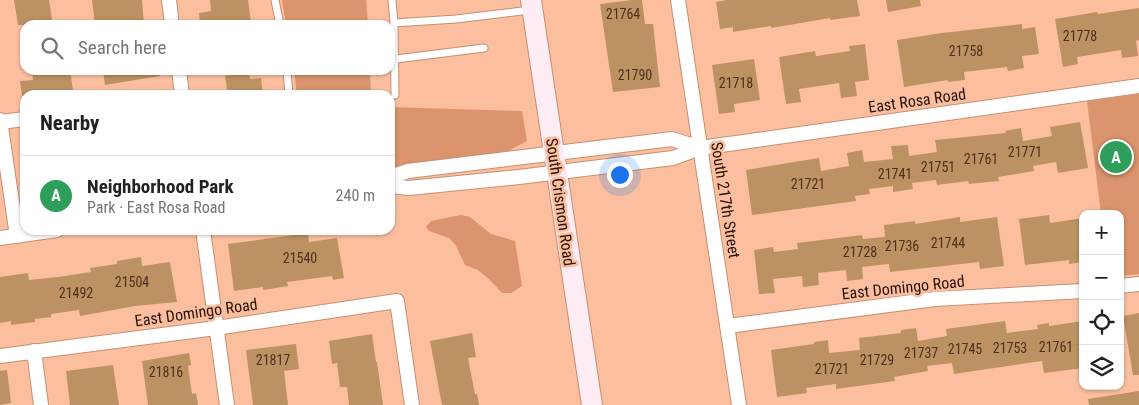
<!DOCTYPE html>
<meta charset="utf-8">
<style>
:root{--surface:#fff;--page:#f6f6f6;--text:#202124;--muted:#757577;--line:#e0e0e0;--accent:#db2777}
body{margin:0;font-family:"Roboto Condensed",sans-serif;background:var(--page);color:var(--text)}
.controls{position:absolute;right:15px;bottom:15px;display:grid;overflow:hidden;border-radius:10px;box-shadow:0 1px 4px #0004}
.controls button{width:45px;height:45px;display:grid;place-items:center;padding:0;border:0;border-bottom:1px solid var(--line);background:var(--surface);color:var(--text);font:25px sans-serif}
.you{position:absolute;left:619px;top:174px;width:18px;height:18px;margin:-12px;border:4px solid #fff;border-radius:50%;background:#1a73e8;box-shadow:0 0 0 8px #1a73e833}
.badge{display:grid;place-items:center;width:32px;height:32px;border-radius:50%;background:var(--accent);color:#fff;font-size:16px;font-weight:700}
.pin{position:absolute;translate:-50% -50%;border:2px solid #fff;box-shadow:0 1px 5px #0006}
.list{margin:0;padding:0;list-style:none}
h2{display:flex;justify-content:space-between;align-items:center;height:65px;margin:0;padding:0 20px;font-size:21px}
h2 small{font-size:16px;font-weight:400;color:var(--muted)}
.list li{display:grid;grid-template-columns:32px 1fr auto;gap:15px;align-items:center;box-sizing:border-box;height:80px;padding:0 20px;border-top:1px solid var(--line)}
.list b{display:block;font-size:19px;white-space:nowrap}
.list p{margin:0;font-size:16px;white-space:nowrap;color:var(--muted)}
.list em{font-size:16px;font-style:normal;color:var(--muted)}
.icon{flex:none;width:28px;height:28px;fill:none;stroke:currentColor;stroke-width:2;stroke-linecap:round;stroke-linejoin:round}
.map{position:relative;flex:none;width:1139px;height:405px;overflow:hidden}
.search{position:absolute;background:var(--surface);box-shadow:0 1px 4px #0004;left:20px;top:20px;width:375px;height:55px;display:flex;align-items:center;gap:12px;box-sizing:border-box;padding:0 18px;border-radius:15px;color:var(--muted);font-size:19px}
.panel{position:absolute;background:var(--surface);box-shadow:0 1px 4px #0004;left:20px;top:90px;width:375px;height:145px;border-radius:15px}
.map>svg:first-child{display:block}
</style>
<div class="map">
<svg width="1139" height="405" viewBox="0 0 1139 405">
<rect width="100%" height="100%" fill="#fbbf9f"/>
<g fill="#db946d">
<path d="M282,0H366L368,25H286Z"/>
<path d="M294,70H370L371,95H297Z"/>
<path d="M1139,94V274L1120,276V214H1101L1087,101Z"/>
<path d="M390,107L522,111L527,141L508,151L390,168Z"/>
<path d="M461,215L470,217L491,234L515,241L522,286L511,293H502L490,280L478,270L465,265L455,244L449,238L429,231L426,227L431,221Z"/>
</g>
<g fill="#bd9262">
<path d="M14,0H49L53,25H18Z"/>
<path d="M92,0H142L144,25H95Z"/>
<path d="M210,0H248L251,22L223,25H200L199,13L211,11Z"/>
<path d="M632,0H642L645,24H653L660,87L613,92L600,4Z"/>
<path d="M727,0H857L860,16L830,20V18L771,28V26L733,32V27L720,29L716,2Z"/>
<path d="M886,0H920L921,6L888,12Z"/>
<path d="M1139,8V40L1136,41L1138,56L1122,58L1121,50L1077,57L1078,64L1063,67L1055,19L1097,12L1098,14Z"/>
<path d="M1022,24V29L1035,27L1039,54L1022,56L1024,68L1008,71L1007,67L964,72L965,80L948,82V80L904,87L897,40L942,33Z"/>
<path d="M865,44L869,80L855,82L857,96L841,98L839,83L799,89L801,102L786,104L779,57L815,51L816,56L850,51L849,46Z"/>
<path d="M754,59L760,100L734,104L735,112L719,114L712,65Z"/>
<path d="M32,70H70L73,90L22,96L20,81L33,80Z"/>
<path d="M103,70H159L160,76L105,85Z"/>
<path d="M249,72L250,79L261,78L263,95H228L225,76Z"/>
<path d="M1080,122L1088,168L1058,173L1056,162L1033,166L1034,171L998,177L999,181L969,184L968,181L937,185L936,180L912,183L913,189L893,192V186L869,189L870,194L855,196L856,201L752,215L746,170L819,158L821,171L849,166L847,153L862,150L864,162L893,159L891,146L908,145L909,156L937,152L935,140L1006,133L1005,131L1021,128L1023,141L1052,136L1050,127Z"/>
<path d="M1049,215L1050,223L1083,218V262L1069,264V260L1025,265L1019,219Z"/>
<path d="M960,217V222L997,217L1004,266L980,269L979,262L890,272L889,264L862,267L863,279L847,281L846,270L818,273L819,285L803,287L802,276L773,279L775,293L759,294L754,250L773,247L774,252L798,249L797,243L862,235L863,239L885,237L884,225L915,221V224Z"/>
<path d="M308,233L309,242L337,238L344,278L333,280L332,276L287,282L288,286L263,290V287L234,291L228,244Z"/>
<path d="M141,257L142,266L170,262L177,302L135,306L80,316L79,310L51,314V317L35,319V322L11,325V321L0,323V277L28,273L29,280L58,277L91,272L90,268L117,264V261Z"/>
<path d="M1139,313V375H1133L1123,316Z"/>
<path d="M1005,321L1007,333L1038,329L1037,325L1049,323V326L1083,321V368L1044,373L1042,361L954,374L952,363L927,366L928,371L894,377L895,381L836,389V384L806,388L807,393L777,397L771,350L814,344V342L828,340L829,353L860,350L859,338L901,333V330L916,328L918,341L947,336L946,329Z"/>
<path d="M472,333L476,357L468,358L475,394H477L479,405H442L430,341Z"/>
<path d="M372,334L376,362H377L383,405H349L347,387H340L337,363L332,364L329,341Z"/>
<path d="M296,344L299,369L284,371L288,405H253L246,350Z"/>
<path d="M189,353L191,365L188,366L192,394L196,393L198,405H148L142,361Z"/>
<path d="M113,365L119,405H70L66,371Z"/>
<path d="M7,370L11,403L0,405V371Z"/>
<path d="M1139,391V405H1089L1088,399Z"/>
</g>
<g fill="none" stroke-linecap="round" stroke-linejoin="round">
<defs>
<g id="lane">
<path d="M275,0L280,25"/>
<path d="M392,0L394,23"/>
<path d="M396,59L484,48"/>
<path d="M287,70L289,95"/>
<path d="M395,95L394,23L456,19L530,10"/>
</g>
<g id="street">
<path d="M169,0L172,25"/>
<path d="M678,0L739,405"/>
<path d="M179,70L182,95"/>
<path d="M0,120L17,236"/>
<path d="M0,122L25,119"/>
<path d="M390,177L408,171L672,139L700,148"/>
<path d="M390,186L409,188L519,177L673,158L700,148L1139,86"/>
<path d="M203,230L227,405"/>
<path d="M0,238L57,230"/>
<path d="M1120,286L1139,284"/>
<path d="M728,326L935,299L1083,291"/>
<path d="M34,351L41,405"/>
<path d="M0,356L216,328L397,301L412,405"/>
</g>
<path id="secondary" d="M531,0L592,405"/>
</defs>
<use href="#lane" stroke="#c78e6f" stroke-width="9"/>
<use href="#street" stroke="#c78e6f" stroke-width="16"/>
<use href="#secondary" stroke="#c78e6f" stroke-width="22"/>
<use href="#lane" stroke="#fff" stroke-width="7"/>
<use href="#street" stroke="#fff" stroke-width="14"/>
<use href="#secondary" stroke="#feecf4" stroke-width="20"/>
</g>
<g text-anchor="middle" stroke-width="5" stroke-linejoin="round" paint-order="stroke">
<g font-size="14" fill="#4c311d">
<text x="623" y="19">21764</text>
<text x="1080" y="41">21778</text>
<text x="966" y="56">21758</text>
<text x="635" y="80">21790</text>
<text x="736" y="88">21718</text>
<text x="1025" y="157">21771</text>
<text x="981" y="164">21761</text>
<text x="938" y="172">21751</text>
<text x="895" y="179">21741</text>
<text x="808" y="189">21721</text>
<text x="948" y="248">21744</text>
<text x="902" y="251">21736</text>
<text x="860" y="257">21728</text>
<text x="300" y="263">21540</text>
<text x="132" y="287">21504</text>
<text x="76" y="298">21492</text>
<text x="1056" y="352">21761</text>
<text x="1010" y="353">21753</text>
<text x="965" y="354">21745</text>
<text x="921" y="358">21737</text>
<text x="273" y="365">21817</text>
<text x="877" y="365">21729</text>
<text x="832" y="374">21721</text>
<text x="166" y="377">21816</text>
</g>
<g font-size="16" fill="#271106" stroke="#fbbf9f">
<text transform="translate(917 100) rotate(-8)" y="6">East Rosa Road</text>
<text transform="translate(726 200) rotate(81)" y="6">South 217th Street</text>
<text transform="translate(561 202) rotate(82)" y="6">South Crismon Road</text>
<text transform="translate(903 287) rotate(-6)" y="6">East Domingo Road</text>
<text transform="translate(196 312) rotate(-8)" y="6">East Domingo Road</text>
</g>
</g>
</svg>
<div class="controls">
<button>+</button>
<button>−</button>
<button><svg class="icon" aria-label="locate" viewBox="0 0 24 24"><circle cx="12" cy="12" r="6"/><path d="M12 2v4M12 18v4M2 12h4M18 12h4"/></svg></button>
<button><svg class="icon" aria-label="layers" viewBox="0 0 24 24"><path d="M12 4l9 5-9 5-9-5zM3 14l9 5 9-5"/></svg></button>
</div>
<div class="you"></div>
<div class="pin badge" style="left:1116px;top:157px;background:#2e9e5b">A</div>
<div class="search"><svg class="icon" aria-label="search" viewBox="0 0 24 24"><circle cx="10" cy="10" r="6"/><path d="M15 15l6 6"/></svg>Search here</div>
<section class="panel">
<h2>Nearby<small></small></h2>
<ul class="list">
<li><span class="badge" style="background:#2e9e5b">A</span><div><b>Neighborhood Park</b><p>Park · East Rosa Road</p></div><em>240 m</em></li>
</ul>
</section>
</div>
